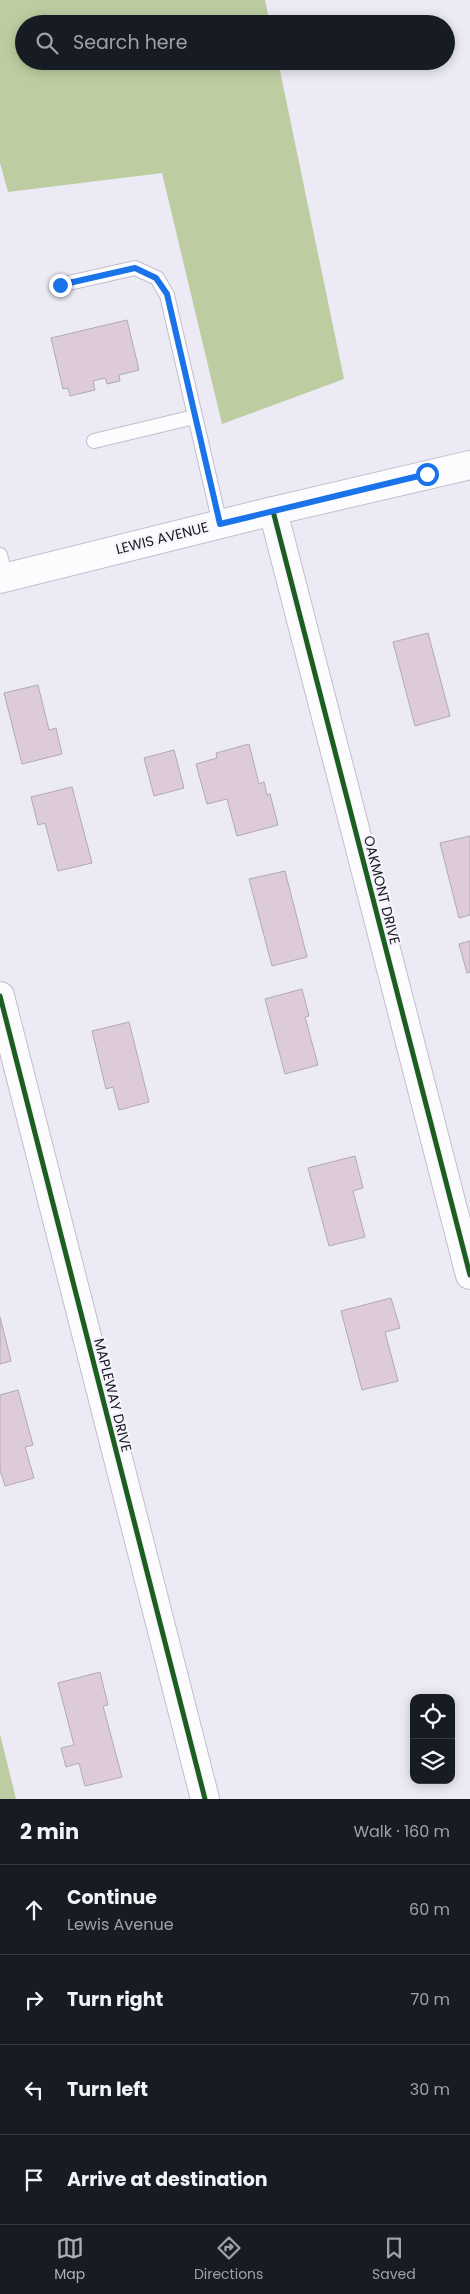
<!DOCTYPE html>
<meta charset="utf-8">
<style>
:root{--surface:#171b24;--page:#242831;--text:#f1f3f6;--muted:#9ea1a6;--line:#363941;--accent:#b0b1b7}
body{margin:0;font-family:Poppins,sans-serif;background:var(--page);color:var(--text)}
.controls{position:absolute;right:15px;bottom:15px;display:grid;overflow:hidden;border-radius:10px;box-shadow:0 2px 12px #0003}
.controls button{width:45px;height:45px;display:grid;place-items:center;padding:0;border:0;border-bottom:1px solid var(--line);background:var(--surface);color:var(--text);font:25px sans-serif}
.stop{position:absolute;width:15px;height:15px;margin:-11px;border:4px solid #1a73e8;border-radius:50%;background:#fff}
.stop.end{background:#1a73e8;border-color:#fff;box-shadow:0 1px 5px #0008}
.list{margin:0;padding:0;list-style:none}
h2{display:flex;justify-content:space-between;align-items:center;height:65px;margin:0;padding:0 20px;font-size:21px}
h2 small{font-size:16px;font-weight:400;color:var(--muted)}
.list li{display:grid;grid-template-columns:32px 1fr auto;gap:15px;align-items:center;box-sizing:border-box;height:90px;padding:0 20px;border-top:1px solid var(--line)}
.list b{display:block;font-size:19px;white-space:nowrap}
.list p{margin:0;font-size:16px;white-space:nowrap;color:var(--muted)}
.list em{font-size:16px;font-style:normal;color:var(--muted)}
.icon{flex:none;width:28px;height:28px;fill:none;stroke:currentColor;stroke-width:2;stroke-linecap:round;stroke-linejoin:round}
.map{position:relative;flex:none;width:470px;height:1799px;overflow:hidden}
.search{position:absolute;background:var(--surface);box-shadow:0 2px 12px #0003;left:15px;right:15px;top:15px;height:55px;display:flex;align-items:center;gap:12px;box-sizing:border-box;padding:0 18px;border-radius:28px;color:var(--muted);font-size:19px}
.sheet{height:425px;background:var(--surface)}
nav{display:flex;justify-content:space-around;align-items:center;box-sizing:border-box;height:70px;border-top:1px solid var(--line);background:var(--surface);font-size:14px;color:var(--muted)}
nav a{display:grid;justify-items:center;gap:2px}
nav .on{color:var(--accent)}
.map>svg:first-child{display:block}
</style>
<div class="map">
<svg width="470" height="1799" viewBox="0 0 470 1799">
<rect width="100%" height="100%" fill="#ebeaf5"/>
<g fill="#bdcda1">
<path d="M0,0H265L270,24H24V61H278L344,379L222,424L162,173L8,192L0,163Z"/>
<path d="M0,1734L16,1799H0Z"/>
</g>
<g fill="#ddcbda" stroke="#b1aab2">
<path d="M127,320L139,370L119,375L120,381L107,384L105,378L93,381L95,390L70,396L68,388L63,389L51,338Z"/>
<path d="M428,633L450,716L415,726L393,642Z"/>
<path d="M38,685L49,730L56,728L62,754L22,764L4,693Z"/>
<path d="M249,744L259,784L264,782L267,795L270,794L278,825L237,836L227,799L207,804L196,764L217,758L216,753Z"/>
<path d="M174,750L184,788L154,796L144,758Z"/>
<path d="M72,787L92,863L58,871L45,823L38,825L31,797Z"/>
<path d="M470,836V915L459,918L440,843Z"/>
<path d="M285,871L307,957L272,966L249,879Z"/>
<path d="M470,941V972L467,973L459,944Z"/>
<path d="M302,989L309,1016L305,1017L318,1065L285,1074L265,999Z"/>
<path d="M129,1022L149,1102L119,1110L113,1087L106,1089L92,1031Z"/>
<path d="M355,1156L363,1188L353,1191L365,1237L329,1246L308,1168Z"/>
<path d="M391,1298L400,1328L385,1332L398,1381L362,1390L341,1311Z"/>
<path d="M0,1317L11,1361L0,1364Z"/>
<path d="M18,1390L33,1445L25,1447L34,1478L5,1486L0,1470V1395Z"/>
<path d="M100,1672L108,1705L103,1706L122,1777L85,1786L79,1763L66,1767L61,1748L74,1745L58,1683Z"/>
</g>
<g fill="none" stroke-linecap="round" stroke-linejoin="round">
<defs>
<g id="lane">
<path d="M60,285L135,268L157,278L167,295L220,524"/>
<path d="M94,441L194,417"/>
<path d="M0,555L6,577"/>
</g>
<g id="street">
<path d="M273,511L470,1275"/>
<path d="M0,996L205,1799"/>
</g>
<path id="secondary" d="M0,579L273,511L470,465"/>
</defs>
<use href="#lane" stroke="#c1bfcb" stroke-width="16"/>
<use href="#street" stroke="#c1bfcb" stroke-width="30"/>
<use href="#secondary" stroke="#c1bfcb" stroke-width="30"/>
<use href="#lane" stroke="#fcfcfe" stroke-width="14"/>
<use href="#street" stroke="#fcfcfe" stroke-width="28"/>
<use href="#secondary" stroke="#fcfcfe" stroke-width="28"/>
<defs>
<g id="cycleway">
<path d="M273,511L470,1275"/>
<path d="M0,996L205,1799"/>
</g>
</defs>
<use href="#cycleway" stroke="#f5f4fb" stroke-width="8"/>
<use href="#cycleway" stroke="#1b5e20" stroke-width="5"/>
</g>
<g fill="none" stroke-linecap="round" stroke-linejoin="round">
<path stroke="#1a73e8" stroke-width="6" d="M60,285L135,268L156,278L167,294L220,524L427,474"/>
</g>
<g text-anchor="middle" stroke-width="4.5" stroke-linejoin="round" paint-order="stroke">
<g font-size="14" fill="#171621" stroke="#f5f4fb">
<text transform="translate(162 538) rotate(-14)" y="5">LEWIS AVENUE</text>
<text transform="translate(382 890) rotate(76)" y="5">OAKMONT DRIVE</text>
<text transform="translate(113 1395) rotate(76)" y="5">MAPLEWAY DRIVE</text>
</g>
</g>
</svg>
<div class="controls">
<button><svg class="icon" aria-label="locate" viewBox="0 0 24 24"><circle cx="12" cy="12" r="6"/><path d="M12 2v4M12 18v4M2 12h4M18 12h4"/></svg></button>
<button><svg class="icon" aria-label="layers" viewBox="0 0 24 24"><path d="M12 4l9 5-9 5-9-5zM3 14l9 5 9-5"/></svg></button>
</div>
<div class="stop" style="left:427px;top:474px"></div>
<div class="stop end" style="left:60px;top:285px"></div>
<div class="search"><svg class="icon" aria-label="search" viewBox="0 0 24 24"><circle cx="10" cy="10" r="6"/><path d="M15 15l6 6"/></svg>Search here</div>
</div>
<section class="sheet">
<h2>2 min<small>Walk · 160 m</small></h2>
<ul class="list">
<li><svg class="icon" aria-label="ahead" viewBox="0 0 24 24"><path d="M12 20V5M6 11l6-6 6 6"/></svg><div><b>Continue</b><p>Lewis Avenue</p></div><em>60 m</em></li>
<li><svg class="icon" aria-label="right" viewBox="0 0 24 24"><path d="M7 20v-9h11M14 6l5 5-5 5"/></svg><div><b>Turn right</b></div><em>70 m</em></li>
<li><svg class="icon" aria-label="left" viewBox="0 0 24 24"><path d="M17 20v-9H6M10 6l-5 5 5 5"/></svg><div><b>Turn left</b></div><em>30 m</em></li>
<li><svg class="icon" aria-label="arrive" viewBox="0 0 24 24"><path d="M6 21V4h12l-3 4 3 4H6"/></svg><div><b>Arrive at destination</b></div></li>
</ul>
</section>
<nav>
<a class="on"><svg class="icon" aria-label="map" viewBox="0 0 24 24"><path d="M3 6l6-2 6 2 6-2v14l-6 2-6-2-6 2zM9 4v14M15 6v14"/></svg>Map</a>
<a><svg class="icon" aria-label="directions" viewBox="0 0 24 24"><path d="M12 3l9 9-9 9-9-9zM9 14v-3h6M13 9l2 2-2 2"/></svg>Directions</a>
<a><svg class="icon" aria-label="saved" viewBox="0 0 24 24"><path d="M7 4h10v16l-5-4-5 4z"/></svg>Saved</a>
</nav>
